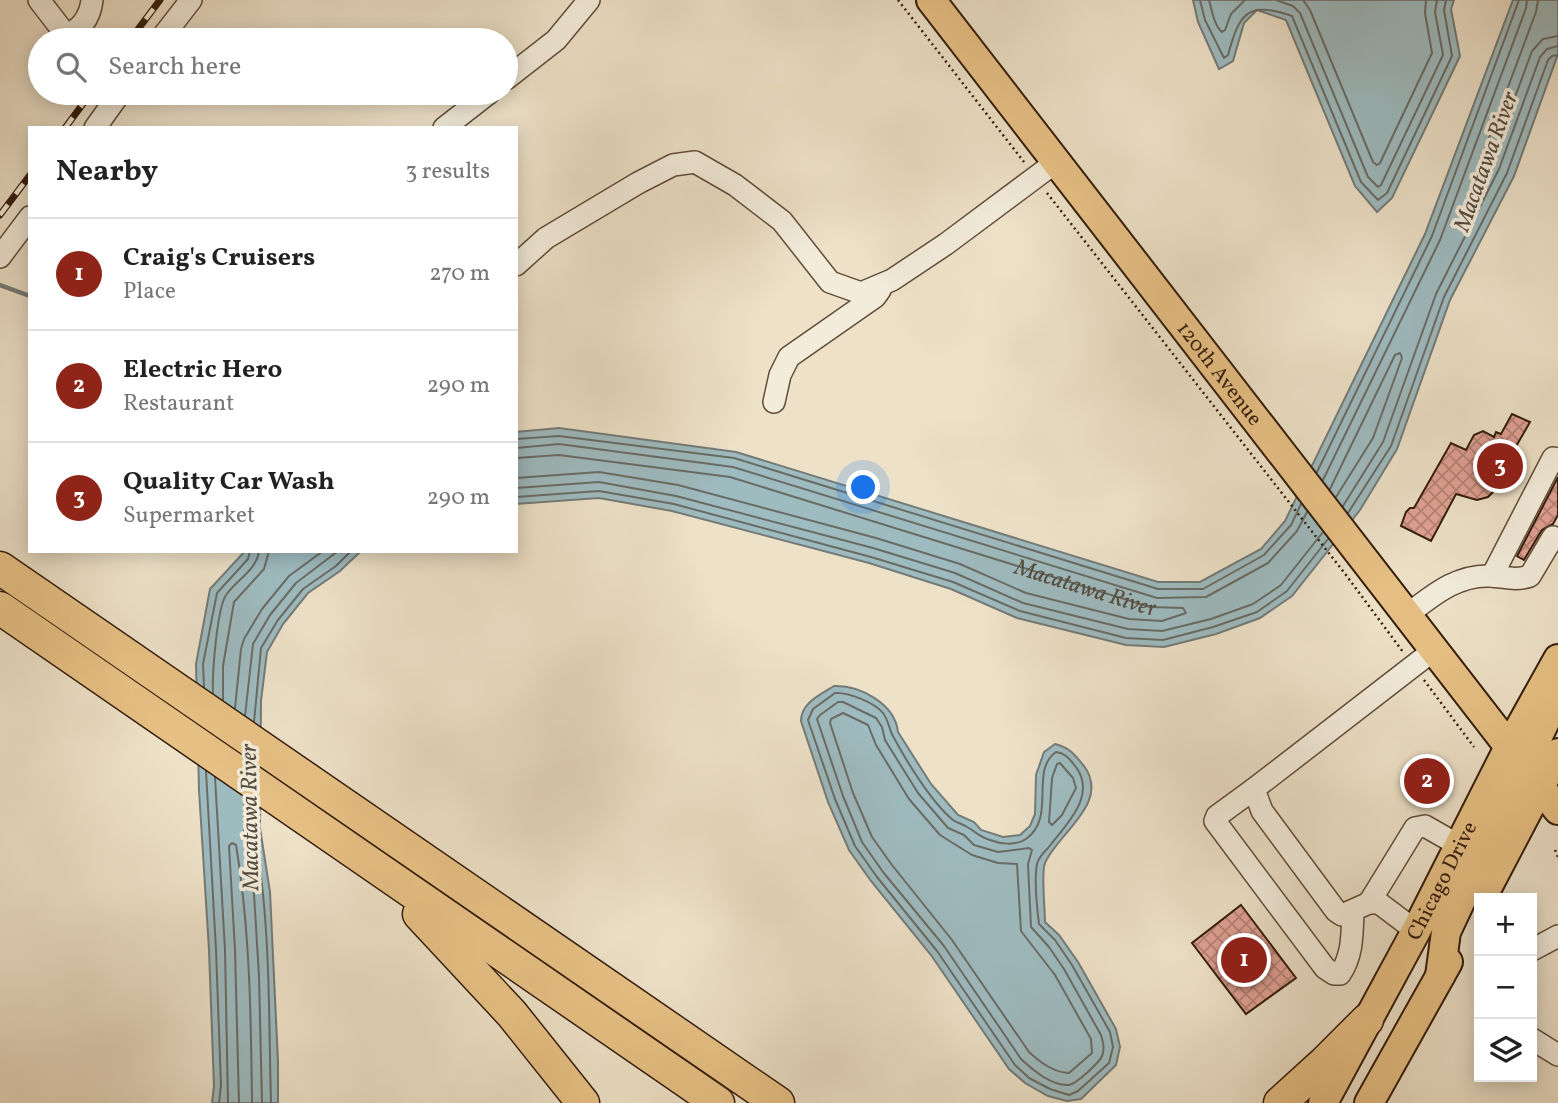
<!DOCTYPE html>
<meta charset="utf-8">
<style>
:root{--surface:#fff;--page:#f6f6f6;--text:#222;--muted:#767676;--line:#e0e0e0;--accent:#8f2418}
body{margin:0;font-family:Vollkorn,serif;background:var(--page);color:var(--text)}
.controls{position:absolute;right:21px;bottom:21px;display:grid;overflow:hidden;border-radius:0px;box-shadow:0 4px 18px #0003}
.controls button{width:63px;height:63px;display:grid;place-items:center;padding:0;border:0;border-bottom:2px solid var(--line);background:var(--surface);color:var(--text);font:35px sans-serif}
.you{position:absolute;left:864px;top:488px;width:24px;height:24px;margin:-18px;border:5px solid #fff;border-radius:50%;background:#1a73e8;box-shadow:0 0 0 10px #1a73e833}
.badge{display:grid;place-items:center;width:46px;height:46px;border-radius:50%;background:var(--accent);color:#fff;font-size:23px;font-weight:700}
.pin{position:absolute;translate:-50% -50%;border:4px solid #fff;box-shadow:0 2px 7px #0006}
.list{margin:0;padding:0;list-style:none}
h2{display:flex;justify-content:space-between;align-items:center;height:91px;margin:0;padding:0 28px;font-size:30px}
h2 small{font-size:23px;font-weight:400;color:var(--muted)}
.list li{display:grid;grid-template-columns:46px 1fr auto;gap:21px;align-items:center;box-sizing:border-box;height:112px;padding:0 28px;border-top:2px solid var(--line)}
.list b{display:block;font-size:26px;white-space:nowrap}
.list p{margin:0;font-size:23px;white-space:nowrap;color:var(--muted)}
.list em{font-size:23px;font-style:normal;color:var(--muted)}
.icon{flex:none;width:38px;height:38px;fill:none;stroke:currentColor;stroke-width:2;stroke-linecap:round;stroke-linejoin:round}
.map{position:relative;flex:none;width:1558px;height:1103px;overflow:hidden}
.search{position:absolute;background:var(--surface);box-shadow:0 4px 18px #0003;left:28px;top:28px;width:490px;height:77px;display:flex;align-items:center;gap:18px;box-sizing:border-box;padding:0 24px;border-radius:38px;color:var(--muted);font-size:26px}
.panel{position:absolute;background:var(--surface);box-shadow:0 4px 18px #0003;left:28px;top:126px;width:490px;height:427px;border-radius:0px}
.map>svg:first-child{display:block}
</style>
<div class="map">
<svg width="1558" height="1103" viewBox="0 0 1558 1103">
<defs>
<pattern id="building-cross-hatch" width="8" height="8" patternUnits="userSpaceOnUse" patternTransform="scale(1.75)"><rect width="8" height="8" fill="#e0a193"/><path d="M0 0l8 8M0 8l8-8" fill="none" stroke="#b68276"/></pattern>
</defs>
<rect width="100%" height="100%" fill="#ede1c8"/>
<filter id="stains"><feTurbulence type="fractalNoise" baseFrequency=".00286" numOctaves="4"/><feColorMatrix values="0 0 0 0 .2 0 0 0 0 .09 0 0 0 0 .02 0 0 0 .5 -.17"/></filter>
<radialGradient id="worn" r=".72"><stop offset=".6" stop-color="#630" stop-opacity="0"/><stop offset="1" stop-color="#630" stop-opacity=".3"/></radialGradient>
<g fill="#9ebbc0" stroke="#747b78" stroke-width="2">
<path d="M1193,0H1454L1451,9L1460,56L1392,198L1377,212L1355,186L1286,20L1257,10L1244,23L1233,61L1219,69L1198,22Z"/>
<path d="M1513,0H1558V54L1514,176L1450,300L1397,449L1360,510L1292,596L1260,618L1216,634L1164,647L1126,645L1017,618L951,589L869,563L672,511L599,498L516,504V432L559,428L736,452L1158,582H1200L1261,549L1285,521L1425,234Z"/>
<path d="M245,551H361L340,571L308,593L283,624L267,652L261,701L260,828L270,892L278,1062V1103H212L214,1086L209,950L199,790L196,664L210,589Z"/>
<path d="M834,686C860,685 895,704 898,732L931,784L958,815L974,822L981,830L1003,837L1020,835L1030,826L1035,814L1036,775L1044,752L1055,744C1069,747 1075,755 1084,766C1111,803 1058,833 1045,863C1041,871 1045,910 1045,922L1059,935L1078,962L1116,1029L1120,1047L1116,1065L1081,1099L1067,1101L1048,1096L1025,1083L1009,1069L931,955L871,881L849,850L828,802L801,721C801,703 820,695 834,686Z"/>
</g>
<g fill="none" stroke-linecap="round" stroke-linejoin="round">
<g stroke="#696c66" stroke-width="2">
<path d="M1200,0L1205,20L1224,58L1228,55C1239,16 1245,0 1292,16L1361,182L1378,200L1387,193L1452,56L1444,10L1446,0"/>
<path d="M1209,0C1212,11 1214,25 1222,32L1225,30L1231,14L1245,0"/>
<path d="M1276,0L1293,6L1300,13L1368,177L1378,187L1381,185L1443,55L1435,12L1437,0"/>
<path d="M1303,0L1310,10L1373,162L1377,165L1380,163L1432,53L1425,13L1426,0"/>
<path d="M1538,0L1536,12L1471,186L1473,190L1477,189L1490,165L1532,51L1543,39L1558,36"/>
<path d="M516,439L559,436L734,458L1158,589H1203L1264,555L1291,525L1301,504"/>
<path d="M516,448L559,444L733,467L1157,598L1206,597L1268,563L1297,531L1307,512"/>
<path id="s1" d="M516,458L559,455L730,477L1150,607L1183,608L1186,613L1162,621L1129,619L1026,593L960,564L876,538L678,485L599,472L516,478"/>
<path d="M1317,472L1432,236L1519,0"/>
<path d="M1323,480L1440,240L1526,8L1527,0"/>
<path d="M516,488L599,482L676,496L873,548L955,573L1023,603L1128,629L1162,631L1211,619L1253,604L1281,585L1323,532"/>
<path d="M1330,489L1395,355L1400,353L1402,358L1373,438L1336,497"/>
<path d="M516,497L599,491L674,504L871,557L953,582L1020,611L1126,638L1163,640L1213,627L1257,612L1287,591L1328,539"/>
<path d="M1343,506L1383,442L1436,294L1499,169L1540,57L1547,49L1558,46"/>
<path d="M1348,513L1391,446L1444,297L1507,173L1548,60L1552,56L1558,55"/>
<path d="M204,687L203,664L217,593L248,559L250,551"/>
<path d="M213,693C212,674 217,609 226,595C236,580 257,570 259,551"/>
<path d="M835,693C849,692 875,703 883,713C889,721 889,730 894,738C907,762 932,803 953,820C957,823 963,824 967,827C976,832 980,837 990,840C1000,844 1016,846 1026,839C1057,817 1029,771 1056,752C1066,753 1070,760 1076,767C1097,796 1066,824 1049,847C1044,852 1038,858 1037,864C1034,880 1037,908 1039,924L1055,940L1072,965L1110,1032L1113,1047L1109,1063L1078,1091L1069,1095L1050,1089L1029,1078L1015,1065L937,951L877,877L855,846L835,799L808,720L813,709Z"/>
<path d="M223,700V666L234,602L264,569L269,551"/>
<path d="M838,702H843L876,718L882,727L885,740L918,793L948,828L964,835L974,845L998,852L1029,848L1032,850L1028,864L1031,927L1049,947L1064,969L1101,1035C1103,1042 1105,1049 1102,1056C1099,1063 1076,1084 1069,1085C1051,1086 1033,1070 1021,1059L944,946L883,872L862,842L843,796L817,719L820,715Z"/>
<path d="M235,708L241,649L244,639L262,609L289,576L323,551"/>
<path d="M843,713L868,725L876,745L909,799L940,835L972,855L998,863L1017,864L1021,931L1055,975L1091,1039L1092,1053L1069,1073C1053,1072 1041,1063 1029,1052L952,940L892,865L872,837L853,793L830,723L831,719Z"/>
<path d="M245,716L253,644L270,615L296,583L338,551"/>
<path d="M254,722L261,648L278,620L303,589L336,566L351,551"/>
<path d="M1060,763L1073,778L1076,788L1062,815L1052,825L1049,822L1052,778L1057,764Z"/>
<path d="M206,771L216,950L221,1085L219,1103"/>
<path d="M215,777L225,950L228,1103"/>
<path d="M244,798V830L254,894L259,976L262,1103"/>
<path d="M253,804C253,835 260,863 263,894C270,963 269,1033 271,1103"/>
<path d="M239,1103L235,950L229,846L232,843L236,845C250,930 251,1017 252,1103"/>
</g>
<path stroke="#747b78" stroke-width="4.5" d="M0,285L30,296"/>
</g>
<g fill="url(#building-cross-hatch)" stroke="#341c0b" stroke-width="2">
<path d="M1512,414L1530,422L1499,476V485L1492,493L1488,497L1477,500L1456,494L1431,541L1401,526L1406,512L1410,508H1414L1451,443L1466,450L1474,435L1483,431L1494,437L1496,432L1501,434Z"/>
<path d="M1558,477V515L1553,524L1542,530L1524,560L1517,556Z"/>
<path d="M1241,905L1296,978L1246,1014L1192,943Z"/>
</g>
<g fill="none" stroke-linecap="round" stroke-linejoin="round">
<defs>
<g id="minor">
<path d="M39,0L66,35C82,29 90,17 92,0"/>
<path d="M160,40L191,0"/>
<path d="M506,79L556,40L589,0"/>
<path d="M95,128L120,93"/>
<path d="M444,128L489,93"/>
<path d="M0,257L30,217"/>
<path d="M516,265L546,238L638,183L673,165L695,162L735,185L782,221L830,282L861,293L892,280L946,244L1056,162"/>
<path d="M774,402L780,375L789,357L875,297L880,290"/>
<path d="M1492,576L1553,458L1558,459"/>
<path d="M1407,615C1432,596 1457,574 1491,576C1505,577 1515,581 1530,576L1553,537L1558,540"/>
<path d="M1254,789L1217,816L1215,821L1325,968L1334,974H1340C1353,955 1352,934 1353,911"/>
<path d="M1369,903L1415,828L1425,826L1460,846"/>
<path d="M1416,931L1379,903H1369L1342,915L1336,911L1262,811L1254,789L1434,650"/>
<path d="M1532,950L1558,936"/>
<path d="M1532,1039L1558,1055"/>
</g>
<g id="major">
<path id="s2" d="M931,0L1558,810"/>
<path d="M1486,890L1558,753"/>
<path d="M1440,976L1446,932L1557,696"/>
<path id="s3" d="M1323,1103L1416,931L1509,747L1558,659"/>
<path d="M1369,1103L1448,962"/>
</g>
<g id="highway">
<path d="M0,568L778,1103"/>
<path d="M0,608L718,1103"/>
<path d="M419,914L512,1014L583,1103"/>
<path d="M1280,1103L1324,1063L1367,1020"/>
</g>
</defs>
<use href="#minor" stroke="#624d3a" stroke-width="24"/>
<use href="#major" stroke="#341c0b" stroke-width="32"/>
<use href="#highway" stroke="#341c0b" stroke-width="35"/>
<g stroke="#341c0b" stroke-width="2.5" stroke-dasharray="2 3.5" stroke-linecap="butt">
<path d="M898,0L1024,162"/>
<path d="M1047,193L1346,575L1403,652"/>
<path d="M1424,680L1474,747"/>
<path d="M1555,850L1558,857"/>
</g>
<use href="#minor" stroke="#f3ecdb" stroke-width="21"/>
<use href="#major" stroke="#e6c084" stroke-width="28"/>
<use href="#highway" stroke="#e6c084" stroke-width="32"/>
<defs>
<g id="rail">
<path d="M130,40L160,0"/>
<path d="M65,128L91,93"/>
<path d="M0,215L30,175"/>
</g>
</defs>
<use href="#rail" stroke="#341c0b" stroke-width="7"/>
<use href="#rail" stroke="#f3ecdb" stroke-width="4.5" stroke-dasharray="13" stroke-linecap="butt"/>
</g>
<g text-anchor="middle" stroke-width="7" stroke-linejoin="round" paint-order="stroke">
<g font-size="21" fill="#341c0b" stroke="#f3ecdb">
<text dy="7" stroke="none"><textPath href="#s2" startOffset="472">120th Avenue</textPath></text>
<text dy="7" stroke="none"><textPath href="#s3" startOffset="252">Chicago Drive</textPath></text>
</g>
<g font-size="23" font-style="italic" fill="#544c41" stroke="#f3ecdb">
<text transform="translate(1485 161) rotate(-70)" y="8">Macatawa River</text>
<text dy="8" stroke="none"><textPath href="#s1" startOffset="588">Macatawa River</textPath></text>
<text transform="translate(249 817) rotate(-91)" y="8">Macatawa River</text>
</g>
</g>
<rect width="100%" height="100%" filter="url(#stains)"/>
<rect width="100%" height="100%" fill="url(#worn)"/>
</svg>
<div class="controls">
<button>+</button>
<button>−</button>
<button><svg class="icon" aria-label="layers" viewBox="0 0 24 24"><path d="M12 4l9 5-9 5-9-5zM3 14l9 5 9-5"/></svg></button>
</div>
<div class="you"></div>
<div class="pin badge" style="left:1244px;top:960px">1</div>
<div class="pin badge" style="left:1427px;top:781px">2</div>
<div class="pin badge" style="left:1500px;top:466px">3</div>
<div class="search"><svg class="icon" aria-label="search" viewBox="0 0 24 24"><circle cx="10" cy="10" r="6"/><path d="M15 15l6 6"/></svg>Search here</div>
<section class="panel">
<h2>Nearby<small>3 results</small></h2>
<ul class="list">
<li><span class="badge">1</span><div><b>Craig's Cruisers</b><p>Place</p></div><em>270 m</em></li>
<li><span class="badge">2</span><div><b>Electric Hero</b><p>Restaurant</p></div><em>290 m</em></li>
<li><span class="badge">3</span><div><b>Quality Car Wash</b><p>Supermarket</p></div><em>290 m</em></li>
</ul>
</section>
</div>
